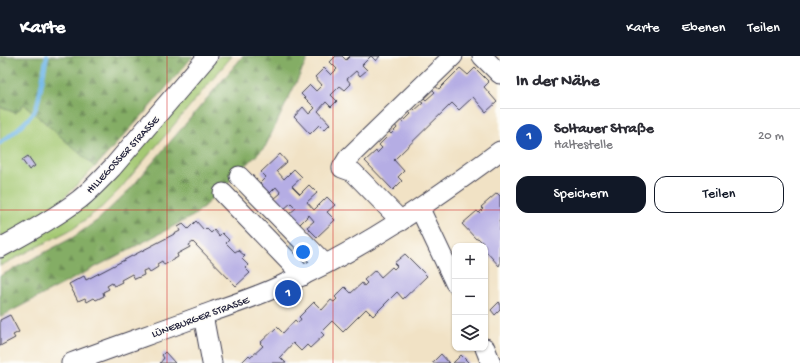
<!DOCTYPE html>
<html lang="de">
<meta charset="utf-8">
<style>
:root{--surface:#fff;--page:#f2f2f3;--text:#2b2b33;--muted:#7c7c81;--line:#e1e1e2;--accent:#111827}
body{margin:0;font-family:"Gochi Hand",sans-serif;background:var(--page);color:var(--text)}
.controls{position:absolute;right:12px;bottom:12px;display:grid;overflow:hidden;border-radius:8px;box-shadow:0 1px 3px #0004}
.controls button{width:36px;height:36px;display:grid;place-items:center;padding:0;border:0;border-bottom:1px solid var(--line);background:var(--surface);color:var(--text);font:20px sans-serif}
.you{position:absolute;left:303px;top:196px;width:14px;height:14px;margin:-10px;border:3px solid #fff;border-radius:50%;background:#1a73e8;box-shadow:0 0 0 6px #1a73e833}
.badge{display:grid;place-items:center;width:26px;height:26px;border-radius:50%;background:var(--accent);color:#fff;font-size:13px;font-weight:700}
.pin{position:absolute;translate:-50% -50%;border:2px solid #fff;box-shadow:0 1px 4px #0006}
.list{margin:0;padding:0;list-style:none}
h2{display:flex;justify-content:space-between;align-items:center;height:52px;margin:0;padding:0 16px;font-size:17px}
h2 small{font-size:13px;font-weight:400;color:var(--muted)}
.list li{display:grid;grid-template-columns:26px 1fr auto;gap:12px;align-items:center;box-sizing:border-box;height:56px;padding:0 16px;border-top:1px solid var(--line)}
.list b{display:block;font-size:15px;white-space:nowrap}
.list p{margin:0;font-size:13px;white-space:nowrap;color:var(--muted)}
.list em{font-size:13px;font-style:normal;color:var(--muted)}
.actions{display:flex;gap:8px;padding:12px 16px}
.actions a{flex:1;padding:9px 0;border:1px solid var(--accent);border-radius:12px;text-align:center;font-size:14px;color:var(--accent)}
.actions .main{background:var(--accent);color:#fff}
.icon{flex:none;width:22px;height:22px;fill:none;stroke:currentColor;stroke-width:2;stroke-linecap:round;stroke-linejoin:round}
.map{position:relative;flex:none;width:500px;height:307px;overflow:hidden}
header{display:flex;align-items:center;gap:24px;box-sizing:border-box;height:56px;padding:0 20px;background:var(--accent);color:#fff}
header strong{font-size:19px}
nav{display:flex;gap:22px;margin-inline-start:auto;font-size:14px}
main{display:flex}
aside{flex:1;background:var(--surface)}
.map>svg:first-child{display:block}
</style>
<header>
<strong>Karte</strong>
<nav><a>Karte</a><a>Ebenen</a><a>Teilen</a></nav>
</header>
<main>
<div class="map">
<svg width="500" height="307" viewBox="0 0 500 307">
<defs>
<pattern id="forest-firs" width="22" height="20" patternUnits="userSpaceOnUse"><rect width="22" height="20" fill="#84ad65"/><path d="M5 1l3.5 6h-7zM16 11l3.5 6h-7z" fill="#6c8c54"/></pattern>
</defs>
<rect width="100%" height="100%" fill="#fdfcf7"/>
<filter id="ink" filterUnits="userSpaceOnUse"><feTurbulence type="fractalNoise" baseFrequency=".025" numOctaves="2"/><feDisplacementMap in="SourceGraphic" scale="8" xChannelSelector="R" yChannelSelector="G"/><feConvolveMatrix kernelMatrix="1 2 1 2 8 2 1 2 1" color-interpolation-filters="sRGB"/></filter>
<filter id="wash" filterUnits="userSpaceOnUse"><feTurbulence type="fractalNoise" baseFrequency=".012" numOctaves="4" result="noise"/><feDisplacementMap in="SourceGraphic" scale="16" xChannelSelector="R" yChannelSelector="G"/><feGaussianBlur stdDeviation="0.9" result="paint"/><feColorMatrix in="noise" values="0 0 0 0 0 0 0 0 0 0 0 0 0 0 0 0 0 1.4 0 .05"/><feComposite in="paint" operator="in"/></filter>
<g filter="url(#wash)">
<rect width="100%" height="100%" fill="#f1e2c5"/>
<g fill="#a5c973" stroke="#647657">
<path d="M219,0H232L120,133L102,151L74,172L0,210V200L131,102Z"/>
<path d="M24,48L95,111L62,144L39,164L0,181V51L16,57Z"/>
</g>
<g fill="url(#forest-firs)" stroke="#536850">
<path d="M0,0H193L141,61L95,111L24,48L16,57L0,51Z"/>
<path d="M243,0H309L265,91L195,159L0,261V220L72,182L98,164L131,132Z"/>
</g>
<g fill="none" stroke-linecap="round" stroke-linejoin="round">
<path stroke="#71b7e8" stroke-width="4.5" d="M0,87C9,81 32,62 36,52C41,36 43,17 47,0"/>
</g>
<g id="blocks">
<g fill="#b5ade4">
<path d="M336,0H342L346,4L350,0H380L376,5L371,0L362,9L367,14L360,20L356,15L347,23L351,28L345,34L340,30L331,39L337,45L331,51L326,46L318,55L330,68L324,74L319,69L310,78L294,61L303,51L309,58L315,52L301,38L310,29L316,35L322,29L315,21L324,12L331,19L337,13L330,6Z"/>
<path d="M460,12L468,19L475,12L489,26L484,31L497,46L486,56L473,41L459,54L452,47L394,104L404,115L398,121L402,125L393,134L365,105L376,95L377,97L382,92L379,89L387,81L385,78L388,75L391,78L397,72L395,69L400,64L403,66L411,58L409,56L412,53L414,55L423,47L420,45L423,41L426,44L435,36L432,33L435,30L439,33Z"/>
<path d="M280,98L287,106L277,115L284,123L294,113L302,121L292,130L300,138L309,129L317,137L307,146L314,154L327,141L335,149L327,156L335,164L317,181L307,171L314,165L309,159L299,169L289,158L296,152L291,147L284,153L274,143L281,137L276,131L269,138L260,127L266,121L261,116Z"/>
<path d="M28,100L35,110L29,114L22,104Z"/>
<path d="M497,137L500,140V163L499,165L500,166V208L499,210L485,194V190H480L483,187L478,182L476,183L462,168L477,155L479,157L483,153L481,151Z"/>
<path d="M196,165L204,174L206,172L211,177L214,174L219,180L222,177L229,184L226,187L235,196L238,194L245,200L242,203L248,209L245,212L250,217L236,230L193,186L189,189L190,191L177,198L178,201L164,209L162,205L157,208L158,211L150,216L148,213L143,215L144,219L135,223L132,218L121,224L122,226L114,230L112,227L107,230L109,233L103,236L104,240L96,244L94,242L87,246L85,242L78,245L69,228L84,220L86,224L180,175L178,171L183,168L188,173Z"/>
<path d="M405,198L427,220L403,243L397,236L373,260L366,253L343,276L332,265L321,276L324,279L310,292L307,289L301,295L293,287L280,301L286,307H243L242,306L249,299L251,301L263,290L260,287L277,271L283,277L295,264L298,267L301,263L299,261L314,246L322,254L331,244L334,246L337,243L335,241L345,231L351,237L362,227L364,230L367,227L364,224L375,214L381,221L392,211L394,213L397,210L394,207Z"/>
<path d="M301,231L302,234L296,237L294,234Z"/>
<path d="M499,246L500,247V254L495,259L491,254Z"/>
<path d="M10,259L19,276L13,279L15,282L0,290V264Z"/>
<path d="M165,296L175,307H160L164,302L162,299Z"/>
<path d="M441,298L449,307H433V306Z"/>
<path d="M461,299L469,307H453Z"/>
</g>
</g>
</g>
<g filter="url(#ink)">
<use href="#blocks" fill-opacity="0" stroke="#413f50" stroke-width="1"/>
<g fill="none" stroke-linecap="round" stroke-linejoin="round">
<defs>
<g id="minor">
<path d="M482,0L500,18"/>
<path d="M239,120L325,208"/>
<path d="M223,137L303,220"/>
<path d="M420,153L455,227"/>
<path d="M401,165L353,116L342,112L348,102L453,0"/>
<path d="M0,192C28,177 55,162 80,143C91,134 101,123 112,112L208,0"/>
<path d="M203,259L212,307"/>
<path d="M485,292L491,307"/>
<path d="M71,307C119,289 166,273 214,255C237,247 261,239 284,228C362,194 432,145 500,95"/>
</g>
</defs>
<use href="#minor" stroke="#413f50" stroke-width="21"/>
<use href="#minor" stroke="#fff" stroke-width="19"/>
</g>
</g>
<path fill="none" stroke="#d62828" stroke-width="1" stroke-opacity="0.55" d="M167,0V307M333,0V307M0,154H500"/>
<g text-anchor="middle" stroke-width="3" stroke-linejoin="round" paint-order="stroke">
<g font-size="11" fill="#22223b" stroke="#fdfcf7">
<text transform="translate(122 98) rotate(-47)" y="4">HILLEGOSSER STRASSE</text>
<text transform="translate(200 260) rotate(-20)" y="4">LÜNEBURGER STRASSE</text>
</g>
</g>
</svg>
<div class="controls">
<button>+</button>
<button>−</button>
<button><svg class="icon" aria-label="layers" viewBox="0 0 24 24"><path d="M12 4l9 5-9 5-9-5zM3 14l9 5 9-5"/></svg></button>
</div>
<div class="you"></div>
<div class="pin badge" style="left:288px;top:237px;background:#1a4fb4">1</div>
</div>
<aside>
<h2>In der Nähe<small></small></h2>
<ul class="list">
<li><span class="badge" style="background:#1a4fb4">1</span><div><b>Soltauer Straße</b><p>Haltestelle</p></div><em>20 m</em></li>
</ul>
<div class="actions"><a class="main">Speichern</a><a>Teilen</a></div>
</aside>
</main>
